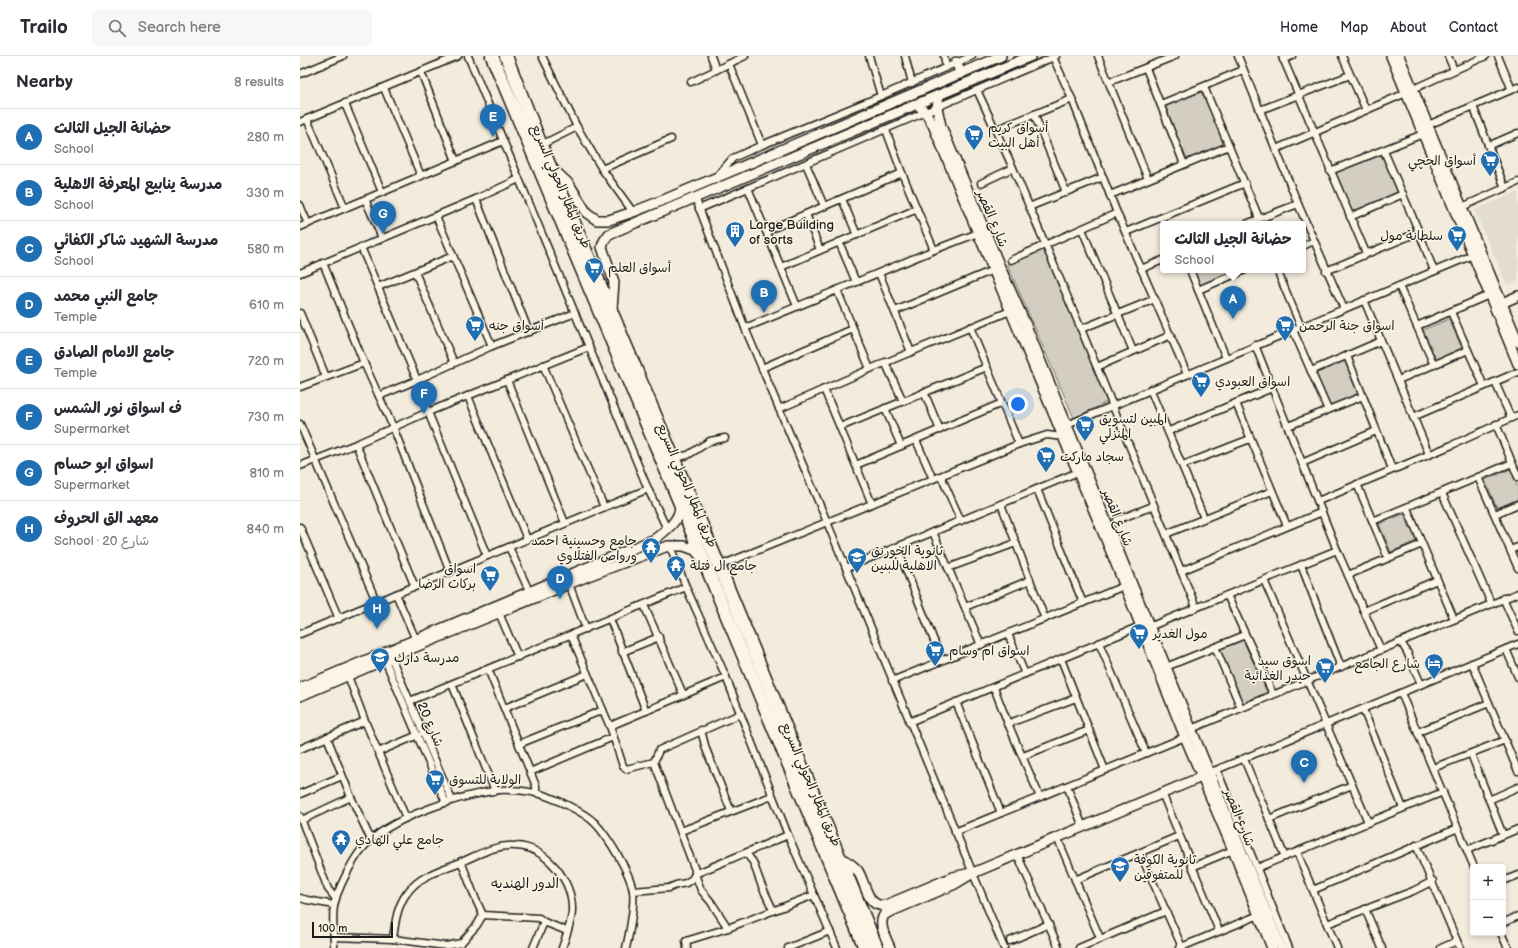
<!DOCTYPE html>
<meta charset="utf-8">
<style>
:root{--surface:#fff;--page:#f7f7f7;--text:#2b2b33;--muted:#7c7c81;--line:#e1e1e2;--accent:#1f6fb2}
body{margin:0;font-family:"Balsamiq Sans","Playpen Sans Arabic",sans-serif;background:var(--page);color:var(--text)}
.controls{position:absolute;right:12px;bottom:12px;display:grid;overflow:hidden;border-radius:4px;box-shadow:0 2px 6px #0003}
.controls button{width:36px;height:36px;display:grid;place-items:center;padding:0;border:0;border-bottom:1px solid var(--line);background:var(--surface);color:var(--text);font:20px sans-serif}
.scale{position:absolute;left:12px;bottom:10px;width:81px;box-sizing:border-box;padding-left:4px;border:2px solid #1c1c1c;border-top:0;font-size:11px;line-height:14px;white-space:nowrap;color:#1c1c1c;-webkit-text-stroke:3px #fcf5e5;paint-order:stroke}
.you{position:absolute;left:718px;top:348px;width:14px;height:14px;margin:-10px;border:3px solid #fff;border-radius:50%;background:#1a73e8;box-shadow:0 0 0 6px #1a73e833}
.badge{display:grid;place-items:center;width:26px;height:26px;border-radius:50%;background:var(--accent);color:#fff;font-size:13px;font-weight:700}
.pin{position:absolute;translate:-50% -33px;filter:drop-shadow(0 1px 2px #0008)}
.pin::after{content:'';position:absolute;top:21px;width:14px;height:12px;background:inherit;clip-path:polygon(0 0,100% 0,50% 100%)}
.popup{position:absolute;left:860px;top:165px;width:146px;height:52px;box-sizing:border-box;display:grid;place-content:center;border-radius:4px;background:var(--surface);filter:drop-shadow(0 1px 3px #0005);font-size:13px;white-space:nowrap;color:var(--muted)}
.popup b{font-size:15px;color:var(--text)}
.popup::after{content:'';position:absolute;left:50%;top:100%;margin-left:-8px;border:8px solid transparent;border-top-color:var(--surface)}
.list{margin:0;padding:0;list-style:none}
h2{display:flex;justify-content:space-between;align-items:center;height:52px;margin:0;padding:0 16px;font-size:17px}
h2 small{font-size:13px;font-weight:400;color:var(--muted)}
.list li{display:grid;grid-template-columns:26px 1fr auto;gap:12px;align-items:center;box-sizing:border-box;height:56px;padding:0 16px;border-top:1px solid var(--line)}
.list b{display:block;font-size:15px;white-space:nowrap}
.list p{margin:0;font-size:13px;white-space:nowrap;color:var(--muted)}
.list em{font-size:13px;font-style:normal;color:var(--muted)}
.icon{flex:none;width:22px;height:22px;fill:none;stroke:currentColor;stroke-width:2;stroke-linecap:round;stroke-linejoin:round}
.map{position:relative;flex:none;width:1218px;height:892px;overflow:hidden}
header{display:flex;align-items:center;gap:24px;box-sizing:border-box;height:56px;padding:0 20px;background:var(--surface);border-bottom:1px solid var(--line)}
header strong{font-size:19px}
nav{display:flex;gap:22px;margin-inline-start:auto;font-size:14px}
.search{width:280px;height:36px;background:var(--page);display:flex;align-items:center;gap:10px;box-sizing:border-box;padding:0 14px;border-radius:4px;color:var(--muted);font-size:15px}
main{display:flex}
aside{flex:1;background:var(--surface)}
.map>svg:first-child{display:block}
</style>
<header>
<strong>Trailo</strong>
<div class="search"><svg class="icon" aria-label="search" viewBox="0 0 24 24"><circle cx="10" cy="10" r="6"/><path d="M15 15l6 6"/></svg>Search here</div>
<nav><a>Home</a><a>Map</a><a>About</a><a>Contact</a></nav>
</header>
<main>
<aside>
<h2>Nearby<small>8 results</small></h2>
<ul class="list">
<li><span class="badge">A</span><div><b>حضانة الجيل الثالث</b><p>School</p></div><em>280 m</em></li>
<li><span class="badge">B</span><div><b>مدرسة ينابيع المعرفة الاهلية</b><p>School</p></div><em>330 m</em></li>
<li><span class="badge">C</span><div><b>مدرسة الشهيد شاكر الكفائي</b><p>School</p></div><em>580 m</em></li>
<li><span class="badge">D</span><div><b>جامع النبي محمد</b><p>Temple</p></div><em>610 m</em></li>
<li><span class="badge">E</span><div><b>جامع الامام الصادق</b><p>Temple</p></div><em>720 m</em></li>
<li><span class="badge">F</span><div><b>ف اسواق نور الشمس</b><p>Supermarket</p></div><em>730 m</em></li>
<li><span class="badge">G</span><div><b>اسواق ابو حسام</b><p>Supermarket</p></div><em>810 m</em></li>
<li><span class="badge">H</span><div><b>معهد الق الحروف</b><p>School · شارع 20</p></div><em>840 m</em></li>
</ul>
</aside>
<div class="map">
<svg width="1218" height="892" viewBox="0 0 1218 892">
<rect width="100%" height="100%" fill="#f3ecdd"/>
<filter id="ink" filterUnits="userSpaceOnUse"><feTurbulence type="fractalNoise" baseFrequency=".025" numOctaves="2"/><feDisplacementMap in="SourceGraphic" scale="8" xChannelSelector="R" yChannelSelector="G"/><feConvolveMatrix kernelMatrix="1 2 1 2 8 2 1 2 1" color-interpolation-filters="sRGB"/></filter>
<g filter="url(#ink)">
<path fill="#e3ddcf" d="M1218,136V225L1207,229L1174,154Z"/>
<g fill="#d3cec1" stroke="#78756e">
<path d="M903,33L927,89L885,106L864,50Z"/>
<path d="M1082,96L1100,138L1051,158L1033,117Z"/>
<path d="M744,192L807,346L774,362L707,208Z"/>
<path d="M893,214H928L930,218L900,231Z"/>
<path d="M1149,263L1162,292L1136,304L1123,274Z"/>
<path d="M1046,303L1060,339L1029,351L1014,317Z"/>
<path d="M1211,413L1218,432V443L1197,452L1185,424Z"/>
<path d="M1104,458L1116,485L1091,496L1079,468Z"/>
<path d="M943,584L967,636L943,647L920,593Z"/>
</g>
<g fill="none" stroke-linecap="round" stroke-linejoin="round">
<defs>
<g id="street">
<path d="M168,0L348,433L367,473"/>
<path d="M242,0L277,71L302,113L333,156"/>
<path d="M411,0L416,14"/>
<path d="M569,0L581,40"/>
<path d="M605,0L612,27"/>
<path d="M644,0L646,11"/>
<path d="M798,0L848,123"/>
<path d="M938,0L998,148L1044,253"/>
<path d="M982,0L1066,197"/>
<path d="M1042,0L1066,54"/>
<path d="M1148,0L1154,14"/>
<path d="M1198,0L1212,34"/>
<path d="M753,1L772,43L817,157L887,318"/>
<path d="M983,4L992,0"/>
<path d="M429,8L462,89"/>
<path d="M846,12L884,108"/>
<path d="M121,16L156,105"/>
<path d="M0,18L43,0"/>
<path d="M391,26L445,0"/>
<path d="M809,26L875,0"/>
<path d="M904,31L959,162"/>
<path d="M84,32L121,120"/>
<path d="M1113,33L1186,0"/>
<path d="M677,34L713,112L781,273L896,551"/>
<path d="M45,48L82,136"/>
<path d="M861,48L943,14"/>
<path d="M1173,50L1205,132"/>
<path d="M960,54L1050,19"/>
<path d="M734,58L766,136"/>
<path d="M7,63L45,152"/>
<path d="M0,66L158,0"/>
<path d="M1128,69L1218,31"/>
<path d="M586,74L602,117L634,194"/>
<path d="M695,74L772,43"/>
<path d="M241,89L277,71"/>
<path d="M1188,90L1218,77"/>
<path d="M976,93L1106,37"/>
<path d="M1084,95L1119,176L1134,215"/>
<path d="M506,108L524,150"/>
<path d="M302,113L371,83"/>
<path d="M1030,115L1123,78"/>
<path d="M417,120L433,102L462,89L581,40L672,0"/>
<path d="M681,127L713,112"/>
<path d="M448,132L497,250"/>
<path d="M810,139L929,90"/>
<path d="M395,141L445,272L527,466L704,892"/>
<path d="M65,143L82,182"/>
<path d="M176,143L229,276"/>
<path d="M542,143L557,179"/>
<path d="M0,149L8,168"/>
<path d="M729,151L803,121"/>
<path d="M1162,151L1218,126"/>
<path d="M399,153L756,0"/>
<path d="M506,158L520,194"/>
<path d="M136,160L192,290"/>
<path d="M1050,161L1103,138"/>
<path d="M946,168L998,148"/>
<path d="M0,171L203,85"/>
<path d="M782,173L833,295"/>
<path d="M466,175L602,117"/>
<path d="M826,176L945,127"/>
<path d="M539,186L556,226"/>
<path d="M1003,190L1014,185"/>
<path d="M61,191L117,324L128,356L187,500"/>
<path d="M711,204L817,157"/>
<path d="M23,207L64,307L93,371L150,516"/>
<path d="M481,211L617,153"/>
<path d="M841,213L863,204"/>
<path d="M890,214L926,302"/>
<path d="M977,214L1001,271"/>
<path d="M1026,215L1119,176"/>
<path d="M115,216L154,307"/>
<path d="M0,217L176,143L219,123"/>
<path d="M579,217L611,296"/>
<path d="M1099,230L1134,309"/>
<path d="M78,231L153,200"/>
<path d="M537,234L570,313"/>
<path d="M898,234L945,214"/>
<path d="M1064,244L1129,398"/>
<path d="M595,255L693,214"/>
<path d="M1151,256L1184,330"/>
<path d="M0,257L26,321"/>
<path d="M1117,270L1189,239"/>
<path d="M670,271L719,388"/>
<path d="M445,272L634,194L678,177"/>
<path d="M781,273L855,243"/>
<path d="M993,274L1028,354"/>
<path d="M955,289L1037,494L1081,594"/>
<path d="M1047,300L1092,413"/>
<path d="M585,306L603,345"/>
<path d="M243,309L304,451"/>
<path d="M797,311L871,279"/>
<path d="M462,312L553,273"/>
<path d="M1011,315L1081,285"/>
<path d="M207,324L265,467"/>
<path d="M1098,324L1168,294"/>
<path d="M1195,326L1211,362"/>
<path d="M0,331L64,307"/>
<path d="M524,333L572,448"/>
<path d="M850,333L904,462"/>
<path d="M624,336L640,374"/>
<path d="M79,340L117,324L192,290L275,257"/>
<path d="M168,340L227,483"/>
<path d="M936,347L987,470"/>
<path d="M585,352L601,390"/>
<path d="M479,353L570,313L710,255"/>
<path d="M1113,361L1218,316"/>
<path d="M0,368L77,547"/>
<path d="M1196,368L1218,421"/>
<path d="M767,369L1173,199"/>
<path d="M988,370L1063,340"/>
<path d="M540,371L687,311"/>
<path d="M869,375L972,332"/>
<path d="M616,384L633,423"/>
<path d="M56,388L115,531"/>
<path d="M373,402L388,399L410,385L425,382"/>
<path d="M1002,407L1076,375"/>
<path d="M556,409L702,347"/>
<path d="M883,409L950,383"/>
<path d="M0,410L56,388L128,356L289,291"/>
<path d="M641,420L661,465"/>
<path d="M1178,421L1218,512"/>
<path d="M1057,428L1088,502"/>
<path d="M737,433L783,547"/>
<path d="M1142,437L1191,547"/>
<path d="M1018,445L1152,389L1218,359"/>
<path d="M701,448L745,563"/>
<path d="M1107,452L1154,563"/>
<path d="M1195,458L1218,448"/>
<path d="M817,464L853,450"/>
<path d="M1073,465L1212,407"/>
<path d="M0,471L39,563"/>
<path d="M633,476L681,589"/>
<path d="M866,478L972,435"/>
<path d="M368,490L372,495L386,531L426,621L488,779L537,892"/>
<path d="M209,491L230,537"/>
<path d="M597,491L642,605"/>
<path d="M1210,494L1218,491"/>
<path d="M1001,509L1041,611"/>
<path d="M419,510L719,388L747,379L763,381"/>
<path d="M546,512L778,416"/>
<path d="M648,512L716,487"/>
<path d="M881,515L1022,456"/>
<path d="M1048,519L1122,488"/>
<path d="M964,524L1068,766"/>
<path d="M269,528L286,573"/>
<path d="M96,538L116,584"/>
<path d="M927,539L973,638"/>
<path d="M1203,542L1218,575"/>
<path d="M344,549L383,638"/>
<path d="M665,551L730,524"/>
<path d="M1064,555L1137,524"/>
<path d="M199,557L218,601"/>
<path d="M310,563L346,655"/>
<path d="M849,571L1037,494"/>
<path d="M0,578L348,433"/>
<path d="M708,578L725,618"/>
<path d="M271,579L311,673L323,710L326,713L354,706"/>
<path d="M1101,586L1107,596L1121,628"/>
<path d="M799,587L846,697"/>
<path d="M915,591L941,652"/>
<path d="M1206,593L1218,621"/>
<path d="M322,596L359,581"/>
<path d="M91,601L152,744"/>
<path d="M761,603L805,714"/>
<path d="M85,604L146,747"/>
<path d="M1172,607L1218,715"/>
<path d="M866,611L945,579"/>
<path d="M188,613L236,730V737"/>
<path d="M48,620L65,665L106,762"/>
<path d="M592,625L824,530"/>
<path d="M152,628L195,735"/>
<path d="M694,631C707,668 724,704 740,741"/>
<path d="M1101,637L1174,811"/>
<path d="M110,645L386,531"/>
<path d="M656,646L701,757"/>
<path d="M205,652L287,618"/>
<path d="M1063,653L1103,752"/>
<path d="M609,666L840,570"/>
<path d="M707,668L776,642"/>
<path d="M310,670L426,621"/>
<path d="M891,673L1218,537"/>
<path d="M401,674L406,693L431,755"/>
<path d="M1118,676L1189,647"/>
<path d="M27,681L51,741L71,784"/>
<path d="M219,688L303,654"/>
<path d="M0,693L65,665"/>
<path d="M78,696L118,679"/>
<path d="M1171,698L1203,779"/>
<path d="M723,700L789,674"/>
<path d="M944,703L985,801"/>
<path d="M1133,712L1205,684"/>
<path d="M917,714L989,892"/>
<path d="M230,716L313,681"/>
<path d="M909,717L1218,588"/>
<path d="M767,730L783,771"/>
<path d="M862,737L919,875"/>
<path d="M0,738L42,720"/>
<path d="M1189,744L1218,731"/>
<path d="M0,760L28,833L36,843"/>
<path d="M969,763L1052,729"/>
<path d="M2,764L51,741"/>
<path d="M381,775L472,740"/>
<path d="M655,776L885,681"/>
<path d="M757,781L800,882"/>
<path d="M1116,789L1160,892"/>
<path d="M1167,794L1218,773"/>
<path d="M997,796L1037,892"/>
<path d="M446,797L453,806L461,828L473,854"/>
<path d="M840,797L882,891"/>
<path d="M717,798L759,892"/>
<path d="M892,811L933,794"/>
<path d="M957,812L1143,736"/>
<path d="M775,824L879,780"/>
<path d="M1203,825L1218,819"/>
<path d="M1013,834L1158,772"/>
<path d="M333,835L369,832L376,829L386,827L392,823L395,818V814L354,706L359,694L440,658"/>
<path d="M0,842L7,844L34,849"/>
<path d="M1065,853L1082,892"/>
<path d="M183,859L239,862L244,866L267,875"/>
<path d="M1203,867L1218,860"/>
<path d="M1027,868L1113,835L1133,825"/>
<path d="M428,872L411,846L401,834L395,818L488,779"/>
<path d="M1201,877L1208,892"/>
<path d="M34,881L93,883L146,890L161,887L177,869L183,859L176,844L161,805"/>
<path d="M93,883C95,867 97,850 107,837C119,820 142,813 161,806C178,799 196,788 216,790C246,791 273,825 272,854C272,866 266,880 262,892"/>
<path d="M710,885L749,868"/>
<path d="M34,892C34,878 32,863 34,850C36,836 53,803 62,793C87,762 161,739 199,734C208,733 227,735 236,737C251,740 284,756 295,767C308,781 330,816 333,835C335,847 329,880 326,892"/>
<path d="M233,892L244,866"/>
<path d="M387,892L386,885L428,872L514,839"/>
<path d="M488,892L530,875"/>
<path d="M779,892L866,855"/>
<path d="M879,892L959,859"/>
<path d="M1141,892L1157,885"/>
</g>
<g id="secondary">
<path d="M1091,0L1218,308"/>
<path d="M1099,0L1218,286"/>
<path d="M656,6L661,18"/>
<path d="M639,39L637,52L641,70L700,211L725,267L981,892"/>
<path d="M617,48L626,57L633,69L812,498L885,681L933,794L972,892"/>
<path d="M252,112L269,128L287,157L297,164H309L333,156L366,143L701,0"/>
<path d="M1202,247L1218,240"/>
<path d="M312,253L314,226L302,191L304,185L309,178L731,0"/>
<path d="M0,632L355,483C366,474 381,464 380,448"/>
<path d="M0,640L91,601L288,520L368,490H384L395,494L401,501"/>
<path d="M540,802C547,805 553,809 558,815C566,828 567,853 586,849L653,821L671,817"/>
<path d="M590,892C586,882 577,867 585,858L655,828L673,817L906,719"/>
</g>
<g id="highway">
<path d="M192,0L379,445L565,892"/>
<path d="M206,0L241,89L419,510L577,892"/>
</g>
</defs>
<use href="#street" stroke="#1c1c1c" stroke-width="9"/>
<use href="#secondary" stroke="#1c1c1c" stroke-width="12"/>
<use href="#highway" stroke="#1c1c1c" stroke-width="15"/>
<use href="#street" stroke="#fcf5e5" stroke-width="6"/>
<use href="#secondary" stroke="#fcf5e5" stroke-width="9"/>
<use href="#highway" stroke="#fcf5e5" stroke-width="12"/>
</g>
</g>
<defs>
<symbol id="supermarket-pin" viewBox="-11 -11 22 30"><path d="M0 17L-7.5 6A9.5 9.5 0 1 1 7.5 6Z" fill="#1f6fb2" stroke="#fcf5e5"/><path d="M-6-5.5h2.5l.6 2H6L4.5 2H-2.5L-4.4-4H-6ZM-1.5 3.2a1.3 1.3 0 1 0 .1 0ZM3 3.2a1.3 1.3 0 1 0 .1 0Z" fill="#fff"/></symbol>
<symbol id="building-pin" viewBox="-11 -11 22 30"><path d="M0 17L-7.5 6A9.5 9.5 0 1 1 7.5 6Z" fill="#1f6fb2" stroke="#fcf5e5"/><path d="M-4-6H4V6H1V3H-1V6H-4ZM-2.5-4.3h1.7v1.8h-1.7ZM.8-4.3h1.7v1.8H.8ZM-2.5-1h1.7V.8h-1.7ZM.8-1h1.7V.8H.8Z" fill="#fff"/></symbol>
<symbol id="temple-pin" viewBox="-11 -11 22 30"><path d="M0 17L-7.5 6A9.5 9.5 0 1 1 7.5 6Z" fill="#1f6fb2" stroke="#fcf5e5"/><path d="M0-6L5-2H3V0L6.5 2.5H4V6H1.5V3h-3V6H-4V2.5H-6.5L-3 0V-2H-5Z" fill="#fff"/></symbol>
<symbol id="school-pin" viewBox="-11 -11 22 30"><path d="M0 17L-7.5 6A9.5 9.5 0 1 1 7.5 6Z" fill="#1f6fb2" stroke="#fcf5e5"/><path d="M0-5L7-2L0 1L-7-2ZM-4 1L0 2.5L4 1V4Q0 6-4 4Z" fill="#fff"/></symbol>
<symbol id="hotel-pin" viewBox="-11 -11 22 30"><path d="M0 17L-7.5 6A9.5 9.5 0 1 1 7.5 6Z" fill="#1f6fb2" stroke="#fcf5e5"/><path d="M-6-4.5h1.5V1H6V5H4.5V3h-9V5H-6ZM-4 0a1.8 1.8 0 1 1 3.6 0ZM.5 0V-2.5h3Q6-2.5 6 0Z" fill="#fff"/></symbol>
</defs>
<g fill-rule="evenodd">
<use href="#supermarket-pin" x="663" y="67" width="22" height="30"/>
<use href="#supermarket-pin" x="1179" y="93" width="22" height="30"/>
<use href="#building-pin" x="424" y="164" width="22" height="30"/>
<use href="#supermarket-pin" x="1146" y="168" width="22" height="30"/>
<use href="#supermarket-pin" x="283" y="200" width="22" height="30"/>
<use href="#supermarket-pin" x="164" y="258" width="22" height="30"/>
<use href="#supermarket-pin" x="974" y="258" width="22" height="30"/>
<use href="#supermarket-pin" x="890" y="314" width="22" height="30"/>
<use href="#supermarket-pin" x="774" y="358" width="22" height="30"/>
<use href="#supermarket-pin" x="735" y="389" width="22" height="30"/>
<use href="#temple-pin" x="340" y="480" width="22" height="30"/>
<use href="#school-pin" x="546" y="490" width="22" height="30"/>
<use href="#temple-pin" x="365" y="498" width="22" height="30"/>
<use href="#supermarket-pin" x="179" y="508" width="22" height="30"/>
<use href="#supermarket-pin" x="828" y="566" width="22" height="30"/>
<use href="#supermarket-pin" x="624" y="583" width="22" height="30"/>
<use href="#school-pin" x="69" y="590" width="22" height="30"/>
<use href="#hotel-pin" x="1123" y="596" width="22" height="30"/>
<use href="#supermarket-pin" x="1014" y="600" width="22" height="30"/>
<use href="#supermarket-pin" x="124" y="712" width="22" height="30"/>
<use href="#temple-pin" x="30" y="772" width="22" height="30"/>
<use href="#school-pin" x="809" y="799" width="22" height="30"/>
</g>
<g text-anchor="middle" stroke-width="3" stroke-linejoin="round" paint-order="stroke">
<g font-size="13" fill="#1c1c1c" stroke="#fcf5e5" text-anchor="start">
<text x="688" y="76">أسواق كريم<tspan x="688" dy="15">أهل البيت</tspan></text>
<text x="1176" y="109" text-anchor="end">أسواق الحچي</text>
<text x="449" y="173">Large Building<tspan x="449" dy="15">of sorts</tspan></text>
<text x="1143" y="184" text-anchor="end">سلطانة مول</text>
<text x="308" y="216">أسواق العلم</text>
<text x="189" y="274">أسواق جنه</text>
<text x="999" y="274">اسواق جنة الرحمن</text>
<text x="915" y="330">اسواق العبودي</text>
<text x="799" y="367">المبين لتسويق<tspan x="799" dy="15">المنزلي</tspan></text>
<text x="760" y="405">سجاد ماركت</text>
<text x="337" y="489" text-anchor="end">جامع وحسينية احمد<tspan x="337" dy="15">ورواص الفتلاوي</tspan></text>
<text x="571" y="499">ثانوية الخورنق<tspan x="571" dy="15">الاهلية للبنين</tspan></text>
<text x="390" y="514">جامع ال فتلة</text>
<text x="176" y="517" text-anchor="end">اسواق<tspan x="176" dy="15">بركات الرضا</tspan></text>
<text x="853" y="582">مول الغدير</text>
<text x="649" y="599">اسواق ام وسام</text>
<text x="94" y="606">مدرسة دارك</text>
<text x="1011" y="609" text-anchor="end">اسوق سيد<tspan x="1011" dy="15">حيدر الغذائية</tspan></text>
<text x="1120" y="612" text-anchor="end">شارع الجامع</text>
<text x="149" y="728">الولاية للتسوق</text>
<text x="55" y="788">جامع علي الهادي</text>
<text x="834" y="808">ثانوية الكوفة<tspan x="834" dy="15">للمتفوقين</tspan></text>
</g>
<g font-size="13" fill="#1c1c1c" stroke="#fcf5e5">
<text transform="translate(262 130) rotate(67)" y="5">طريق المطار الحولي السريع</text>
<text transform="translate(693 162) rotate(67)" y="5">شارع القصر</text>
<text transform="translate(388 429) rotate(67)" y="5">طريق المطار الحولي السريع</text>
<text transform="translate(818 461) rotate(68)" y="5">شارع القصر</text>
<text transform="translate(131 668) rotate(67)" y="5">شارع 20</text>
<text transform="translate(512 728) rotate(67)" y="5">طريق المطار الحولي السريع</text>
<text transform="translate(940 761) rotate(68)" y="5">شارع القصر</text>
</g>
<g font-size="14" fill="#1c1c1c" stroke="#fcf5e5">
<text x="225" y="832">الدور الهنديه</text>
</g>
</g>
</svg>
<div class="controls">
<button>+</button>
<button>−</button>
</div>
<div class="scale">100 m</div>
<div class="you"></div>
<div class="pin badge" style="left:933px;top:263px">A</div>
<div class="popup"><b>حضانة الجيل الثالث</b>School</div>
<div class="pin badge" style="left:464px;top:257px">B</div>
<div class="pin badge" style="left:1004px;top:727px">C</div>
<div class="pin badge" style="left:260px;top:543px">D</div>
<div class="pin badge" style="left:193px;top:81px">E</div>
<div class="pin badge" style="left:124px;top:358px">F</div>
<div class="pin badge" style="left:83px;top:178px">G</div>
<div class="pin badge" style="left:77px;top:573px">H</div>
</div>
</main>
